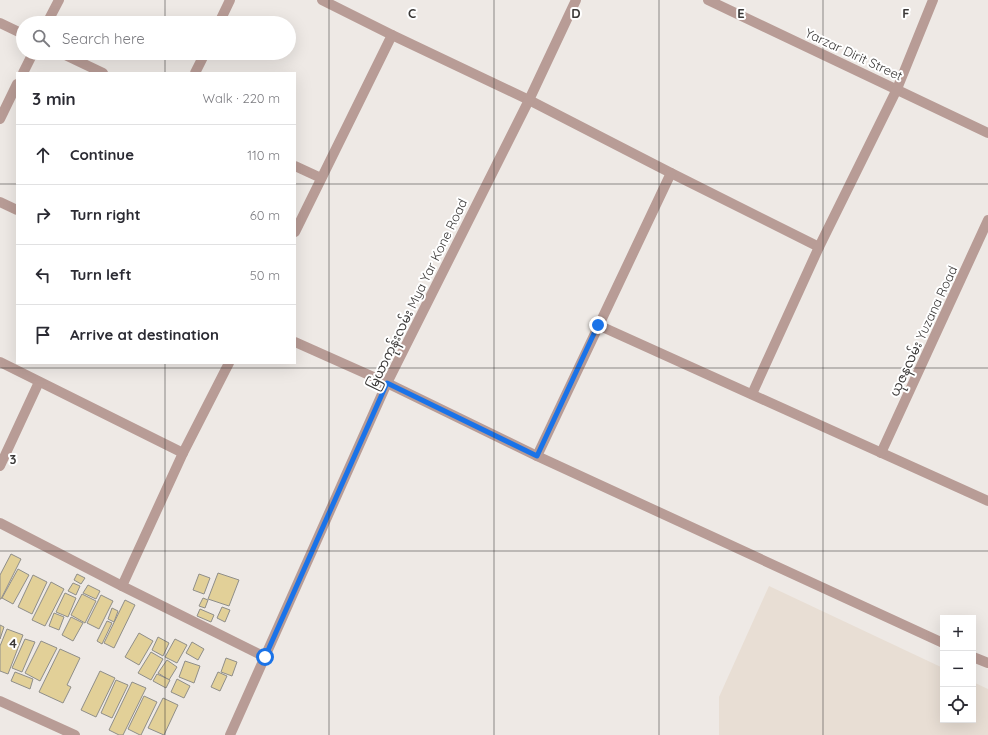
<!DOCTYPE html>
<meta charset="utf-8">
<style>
:root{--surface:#fff;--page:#f2f2f3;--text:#2b2b33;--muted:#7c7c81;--line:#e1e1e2}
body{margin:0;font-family:Quicksand,"Noto Sans Myanmar",sans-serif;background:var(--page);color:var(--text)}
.controls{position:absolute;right:12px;bottom:12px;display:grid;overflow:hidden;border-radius:0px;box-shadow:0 4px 16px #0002}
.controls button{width:36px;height:36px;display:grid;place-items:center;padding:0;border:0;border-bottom:1px solid var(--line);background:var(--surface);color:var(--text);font:20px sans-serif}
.stop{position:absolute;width:12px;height:12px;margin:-9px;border:3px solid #1a73e8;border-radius:50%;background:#fff}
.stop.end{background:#1a73e8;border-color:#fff;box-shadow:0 1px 4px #0008}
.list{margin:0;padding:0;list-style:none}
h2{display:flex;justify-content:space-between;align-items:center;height:52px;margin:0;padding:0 16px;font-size:17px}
h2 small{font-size:13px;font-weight:400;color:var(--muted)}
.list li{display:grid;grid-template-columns:26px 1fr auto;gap:12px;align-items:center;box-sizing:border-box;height:60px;padding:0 16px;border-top:1px solid var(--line)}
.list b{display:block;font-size:15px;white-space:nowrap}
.list em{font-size:13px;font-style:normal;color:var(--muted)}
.icon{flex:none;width:22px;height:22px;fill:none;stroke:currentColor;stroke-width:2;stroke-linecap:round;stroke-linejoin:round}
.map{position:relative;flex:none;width:988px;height:735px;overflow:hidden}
.search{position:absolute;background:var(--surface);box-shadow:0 4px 16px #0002;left:16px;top:16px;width:280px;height:44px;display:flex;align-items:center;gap:10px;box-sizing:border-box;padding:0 14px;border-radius:22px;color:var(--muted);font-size:15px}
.panel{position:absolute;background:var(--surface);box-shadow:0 4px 16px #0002;left:16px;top:72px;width:280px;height:292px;border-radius:0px}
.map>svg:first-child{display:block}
</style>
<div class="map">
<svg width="988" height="735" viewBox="0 0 988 735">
<rect width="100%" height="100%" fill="#eee9e5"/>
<path fill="#e8ded4" d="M769,586L943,668V720H973V682L988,689V735H719V697Z"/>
<g fill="#e2d098" stroke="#8f8e89">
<path d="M11,554L21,559L1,599H0V575Z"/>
<path d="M18,569L29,575L13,604L2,598Z"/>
<path d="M218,573L239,580L229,606L208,599Z"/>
<path d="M77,574L85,578L81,584L74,580Z"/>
<path d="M199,574L210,578L204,594L193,590Z"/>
<path d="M33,575L47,582L32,614L18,607Z"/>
<path d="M51,582L64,589L45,626L32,620Z"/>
<path d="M73,583L80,586L76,595L68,591Z"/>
<path d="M88,585L100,591L96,599L83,593Z"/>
<path d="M65,593L76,598L68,617L56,612Z"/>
<path d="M82,594L96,601L85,623L71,615Z"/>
<path d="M101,595L113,601L99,629L87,623Z"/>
<path d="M203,598L208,600L205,608L199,606Z"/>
<path d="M125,600L135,605L114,648L104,643Z"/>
<path d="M222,607L230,610L225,622L217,618Z"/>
<path d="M112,608L118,611L114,622L108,619Z"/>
<path d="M200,609L214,615L211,622L197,616Z"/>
<path d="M54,613L64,617L59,630L49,626Z"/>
<path d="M71,617L83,623L73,641L62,635Z"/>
<path d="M107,621L112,623L102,644L97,641Z"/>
<path d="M0,625L4,627L0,639Z"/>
<path d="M7,629L23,635L8,674L0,671V646Z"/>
<path d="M139,633L153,641L139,665L125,657Z"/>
<path d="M158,637L169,643L163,656L152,650Z"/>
<path d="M25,639L35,642L22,672L12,668Z"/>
<path d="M175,639L187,645L177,663L165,657Z"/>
<path d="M41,641L57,648L40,681L25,673Z"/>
<path d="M192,642L204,649L198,660L186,653Z"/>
<path d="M60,649L80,658L67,685L71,687L63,703L39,692Z"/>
<path d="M151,652L163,659L151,680L138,673Z"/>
<path d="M226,658L237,662L232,676L221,672Z"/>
<path d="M167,660L177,667L169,680L158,673Z"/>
<path d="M185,661L200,666L194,683L179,677Z"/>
<path d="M100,671L115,678L96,717L81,710Z"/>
<path d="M15,672L33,679L30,689L11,681Z"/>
<path d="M218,672L227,676L220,691L211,687Z"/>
<path d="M157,674L170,680L166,688L153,681Z"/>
<path d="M177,679L190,686L184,698L171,692Z"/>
<path d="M116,680L128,685L112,718L101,713Z"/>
<path d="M132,682L146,688L123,735H119L109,730Z"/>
<path d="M144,696L157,702L141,735H140L128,729Z"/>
<path d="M163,698L178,705L164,735L148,728Z"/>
</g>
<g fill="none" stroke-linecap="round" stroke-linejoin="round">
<g stroke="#b89c96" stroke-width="10">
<path d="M322,0L392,35L529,100L671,173L819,247"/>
<path d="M708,0L988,133"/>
<path d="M0,23L23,34"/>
<path d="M47,23L59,0"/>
<path d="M219,23L230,0"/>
<path d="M61,53L103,73"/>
<path d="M23,73L33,53"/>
<path d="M195,73L205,53"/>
<path d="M0,119L17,84"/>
<path d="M295,166L321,178"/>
<path d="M0,202L17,210"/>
<path d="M295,232L392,35"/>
<path d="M598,325L988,501"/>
<path d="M295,342L387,383L537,456L943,643"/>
<path d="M0,362L183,453"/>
<path d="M752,394L819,247L897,89L933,0"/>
<path d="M881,453L988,220"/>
<path d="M537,456L671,173"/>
<path d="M0,466L39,382"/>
<path d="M0,523L122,586L265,657"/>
<path d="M122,586L183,453L229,363"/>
<path d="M973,657L988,663"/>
<path d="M230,735L387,383L529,100L576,0"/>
</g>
<path stroke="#b89c96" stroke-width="10" d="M0,701L75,735"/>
</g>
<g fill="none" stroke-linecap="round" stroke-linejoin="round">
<path stroke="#1a73e8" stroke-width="5" d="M265,657L387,383L537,456L598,325"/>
</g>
<path fill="none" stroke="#3b3938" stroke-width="1" stroke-opacity="0.55" d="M165,0V23M329,0V735M494,0V735M659,0V735M823,0V735M165,53V73M0,184H17M295,184H988M165,363V735M0,368H988M0,551H988"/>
<g text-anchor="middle" stroke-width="4" stroke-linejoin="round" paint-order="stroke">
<g font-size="13" fill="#3b3938" stroke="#fff">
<text transform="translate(854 54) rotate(25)" y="5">Yarzar Dirit Street</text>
<text transform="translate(417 294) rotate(-64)" y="5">မြယာကုန်းလမ်း Mya Yar Kone Road</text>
<text transform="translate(923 331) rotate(-65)" y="5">ယုဇနလမ်း Yuzana Road</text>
</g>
</g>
<g font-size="13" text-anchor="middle" font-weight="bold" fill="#3b3938" stroke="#fff" stroke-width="4" stroke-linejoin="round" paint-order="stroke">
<text x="412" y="18">C</text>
<text x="576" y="18">D</text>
<text x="741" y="18">E</text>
<text x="906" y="18">F</text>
<text x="13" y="464">3</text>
<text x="13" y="648">4</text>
</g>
</svg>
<div class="controls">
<button>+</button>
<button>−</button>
<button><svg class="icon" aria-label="locate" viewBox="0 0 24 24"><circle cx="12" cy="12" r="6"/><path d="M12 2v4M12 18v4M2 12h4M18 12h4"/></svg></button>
</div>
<div class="stop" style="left:265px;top:657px"></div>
<div class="stop end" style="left:598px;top:325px"></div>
<div class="search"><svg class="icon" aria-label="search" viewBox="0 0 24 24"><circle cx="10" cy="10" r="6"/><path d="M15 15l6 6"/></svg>Search here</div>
<section class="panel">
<h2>3 min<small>Walk · 220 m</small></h2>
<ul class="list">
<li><svg class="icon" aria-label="ahead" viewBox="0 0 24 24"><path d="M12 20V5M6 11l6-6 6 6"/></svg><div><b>Continue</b></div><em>110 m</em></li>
<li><svg class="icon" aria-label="right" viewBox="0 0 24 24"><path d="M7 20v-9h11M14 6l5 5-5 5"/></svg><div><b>Turn right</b></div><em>60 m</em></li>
<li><svg class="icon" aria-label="left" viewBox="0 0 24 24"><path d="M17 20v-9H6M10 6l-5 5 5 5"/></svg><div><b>Turn left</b></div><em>50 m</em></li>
<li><svg class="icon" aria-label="arrive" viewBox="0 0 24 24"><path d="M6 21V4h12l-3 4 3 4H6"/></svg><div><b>Arrive at destination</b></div></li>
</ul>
</section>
</div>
